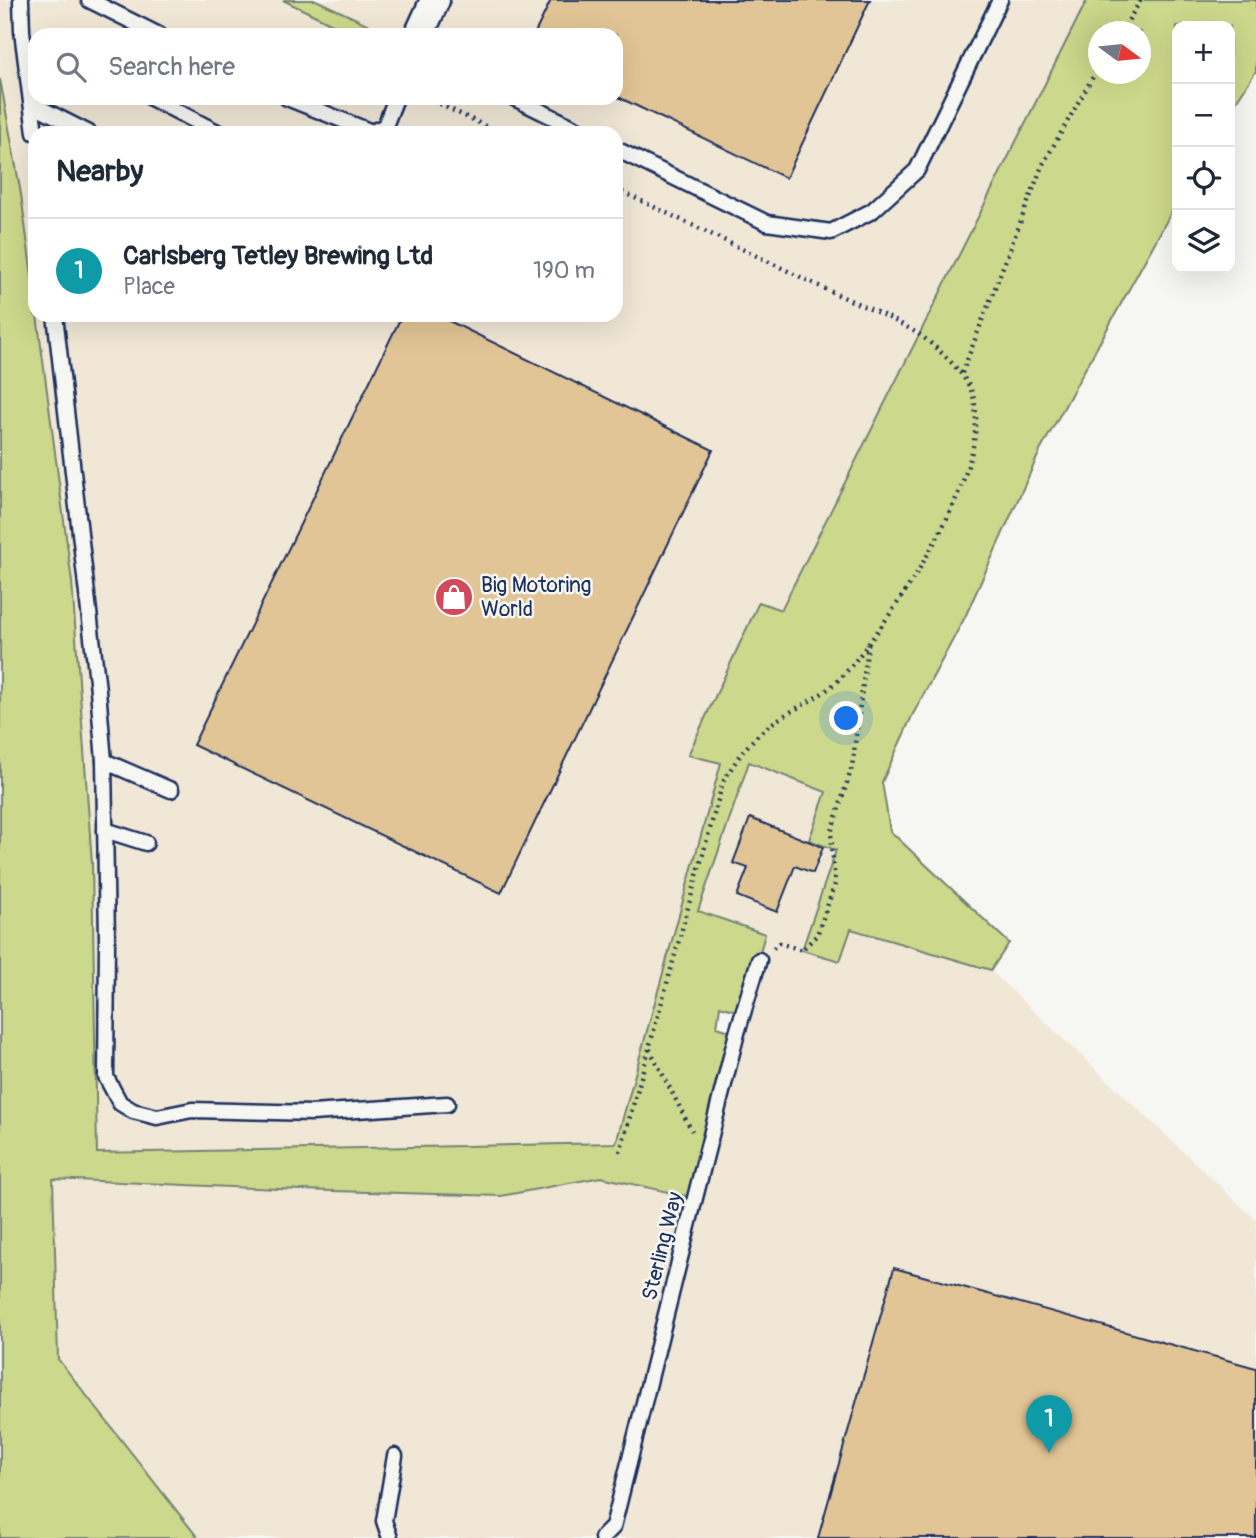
<!DOCTYPE html>
<meta charset="utf-8">
<style>
:root{--surface:#fff;--page:#f2f2f3;--text:#1f2937;--muted:#747a83;--line:#e0e1e3;--accent:#111827}
body{margin:0;font-family:Pangolin,sans-serif;background:var(--page);color:var(--text)}
.controls{position:absolute;right:21px;top:21px;display:grid;overflow:hidden;border-radius:14px;box-shadow:0 7px 28px #0002}
.controls button{width:63px;height:63px;display:grid;place-items:center;padding:0;border:0;border-bottom:2px solid var(--line);background:var(--surface);color:var(--text);font:35px sans-serif}
.compass{position:absolute;left:1088px;top:21px;width:63px;height:63px;border-radius:50%;background:var(--surface);box-shadow:0 7px 28px #0002;rotate:105deg}
.you{position:absolute;left:847px;top:719px;width:24px;height:24px;margin:-18px;border:5px solid #fff;border-radius:50%;background:#1a73e8;box-shadow:0 0 0 10px #1a73e833}
.badge{display:grid;place-items:center;width:46px;height:46px;border-radius:50%;background:var(--accent);color:#fff;font-size:23px;font-weight:700}
.pin{position:absolute;translate:-50% -58px;filter:drop-shadow(0 2px 4px #0008)}
.pin::after{content:'';position:absolute;top:37px;width:24px;height:21px;background:inherit;clip-path:polygon(0 0,100% 0,50% 100%)}
.list{margin:0;padding:0;list-style:none}
h2{display:flex;justify-content:space-between;align-items:center;height:91px;margin:0;padding:0 28px;font-size:30px}
h2 small{font-size:23px;font-weight:400;color:var(--muted)}
.list li{display:grid;grid-template-columns:46px 1fr auto;gap:21px;align-items:center;box-sizing:border-box;height:105px;padding:0 28px;border-top:2px solid var(--line)}
.list b{display:block;font-size:26px;white-space:nowrap}
.list p{margin:0;font-size:23px;white-space:nowrap;color:var(--muted)}
.list em{font-size:23px;font-style:normal;color:var(--muted)}
.icon{flex:none;width:38px;height:38px;fill:none;stroke:currentColor;stroke-width:2;stroke-linecap:round;stroke-linejoin:round}
.map{position:relative;flex:none;width:1256px;height:1538px;overflow:hidden}
.search{position:absolute;background:var(--surface);box-shadow:0 7px 28px #0002;left:28px;top:28px;width:595px;height:77px;display:flex;align-items:center;gap:18px;box-sizing:border-box;padding:0 24px;border-radius:21px;color:var(--muted);font-size:26px}
.panel{position:absolute;background:var(--surface);box-shadow:0 7px 28px #0002;left:28px;top:126px;width:595px;height:196px;border-radius:21px}
.map>svg:first-child{display:block}
</style>
<div class="map">
<svg width="1256" height="1538" viewBox="0 0 1256 1538">
<rect width="100%" height="100%" fill="#f6f6f2"/>
<filter id="ink" filterUnits="userSpaceOnUse"><feTurbulence type="fractalNoise" baseFrequency=".0143" numOctaves="2"/><feDisplacementMap in="SourceGraphic" scale="14" xChannelSelector="R" yChannelSelector="G"/><feConvolveMatrix kernelMatrix="1 2 1 2 8 2 1 2 1" color-interpolation-filters="sRGB"/></filter>
<g filter="url(#ink)">
<g fill="#f0e7d6" fill-rule="evenodd">
<path d="M0,0H1087L780,610L760,602L688,755L721,763L616,1143L97,1154L92,863L72,582L0,117ZM35,35H616V98H35ZM35,133H616V315H35Z"/>
<path d="M749,762L826,792L851,929L991,971L1256,1220V1538H198L58,1359L52,1179L300,1190L501,1196L601,1177L695,1197L764,934L698,911Z"/>
</g>
<g fill="#ccd88b" stroke="#748474" stroke-width="2" fill-rule="evenodd">
<path d="M283,0H316L390,35H355Z"/>
<path d="M1087,0H1256V71L1230,111V26H1177V202L1040,451L965,617L912,716L882,782L890,831L1009,943L991,970L851,929L840,961L802,950L836,850L809,840L826,792L749,762L698,911L765,934L743,1013L720,1006L717,1027L737,1033L695,1198L601,1177L501,1196L300,1190L53,1179L58,1359L198,1538H0V79L21,194L35,299V315H37L72,582L92,863L97,1153L616,1143L721,763L688,755L759,602L781,610ZM1098,32H1140V74H1098Z"/>
</g>
<g fill="#e2c596" stroke="#1b2f5e" stroke-width="2">
<path d="M551,0H870L786,178L616,96V35H534Z"/>
<path d="M402,315H437L713,450L501,893L193,745Z"/>
<path d="M750,818L823,847L813,873L795,866L777,912L737,896L748,868L733,863Z"/>
<path d="M894,1268L1256,1368V1538H818Z"/>
</g>
<g fill="none" stroke-linecap="round" stroke-linejoin="round">
<defs>
<g id="lane">
<path d="M21,0L22,31L35,133"/>
<path d="M89,0L159,35"/>
<path d="M151,98L219,133"/>
<path d="M287,98L372,132L385,126L396,98"/>
<path d="M514,98L585,133"/>
<path d="M32,104L89,133"/>
<path d="M616,149L767,223L831,232L872,211L917,170L1000,0"/>
<path d="M55,315L98,690L104,761L107,940L106,1077L120,1103L133,1111L157,1117L192,1110L312,1113L447,1104"/>
<path d="M104,761L171,790"/>
<path d="M105,830L146,843"/>
<path d="M390,1538L384,1521L395,1456"/>
<path d="M602,1538L613,1527L695,1198L737,1033L759,960"/>
</g>
<path id="street" d="M419,35L435,0"/>
</defs>
<use href="#lane" stroke="#1b2f5e" stroke-width="19"/>
<use href="#street" stroke="#1b2f5e" stroke-width="33"/>
<g stroke="#1b2f5e" stroke-width="4.5" stroke-dasharray="2 5" stroke-linecap="butt">
<path d="M1121,32L1141,0"/>
<path d="M427,98L500,133"/>
<path d="M616,189C684,221 753,254 821,287C853,302 887,315 917,333C933,343 964,372 971,390C1000,464 894,614 847,671C828,695 799,705 774,722C751,738 737,758 723,782L649,1048L692,1131"/>
<path d="M962,373L1042,166L1098,68"/>
<path d="M773,948L779,943L802,950L817,935L835,884L831,833L852,767L868,644"/>
<path d="M620,1152L649,1049"/>
</g>
<use href="#lane" stroke="#f6f6f2" stroke-width="14"/>
<use href="#street" stroke="#f6f6f2" stroke-width="28"/>
</g>
</g>
<defs>
<symbol id="shop-disc" viewBox="-11 -11 22 22"><circle r="9.5" fill="#d1495b" stroke="#f6f6f2"/><path d="M-5-2.5h2.3a2.7 3.5 0 0 1 5.4 0H5L5.5 6h-11ZM-1.5-2.5h3a1.5 2.3 0 0 0-3 0Z" fill="#fff"/></symbol>
</defs>
<g fill-rule="evenodd">
<use href="#shop-disc" x="432" y="575" width="44" height="44"/>
</g>
<g text-anchor="middle" stroke-width="5" stroke-linejoin="round" paint-order="stroke">
<g font-size="21" fill="#1b2f5e" stroke="#f6f6f2" text-anchor="start">
<text x="481" y="592">Big Motoring<tspan x="481" dy="24">World</tspan></text>
</g>
<g font-size="21" fill="#1b2f5e" stroke="#f6f6f2">
<text transform="translate(662 1246) rotate(-76)" y="7">Sterling Way</text>
</g>
</g>
</svg>
<div class="controls">
<button>+</button>
<button>−</button>
<button><svg class="icon" aria-label="locate" viewBox="0 0 24 24"><circle cx="12" cy="12" r="6"/><path d="M12 2v4M12 18v4M2 12h4M18 12h4"/></svg></button>
<button><svg class="icon" aria-label="layers" viewBox="0 0 24 24"><path d="M12 4l9 5-9 5-9-5zM3 14l9 5 9-5"/></svg></button>
</div>
<svg class="compass" viewBox="-18 -18 36 36"><path d="M0-13l5 13h-10z" fill="#e53935"/><path d="M0 13l5-13h-10z" fill="#747a83"/></svg>
<div class="you"></div>
<div class="pin badge" style="left:1049px;top:1453px;background:#0f9aa8">1</div>
<div class="search"><svg class="icon" aria-label="search" viewBox="0 0 24 24"><circle cx="10" cy="10" r="6"/><path d="M15 15l6 6"/></svg>Search here</div>
<section class="panel">
<h2>Nearby<small></small></h2>
<ul class="list">
<li><span class="badge" style="background:#0f9aa8">1</span><div><b>Carlsberg Tetley Brewing Ltd</b><p>Place</p></div><em>190 m</em></li>
</ul>
</section>
</div>
